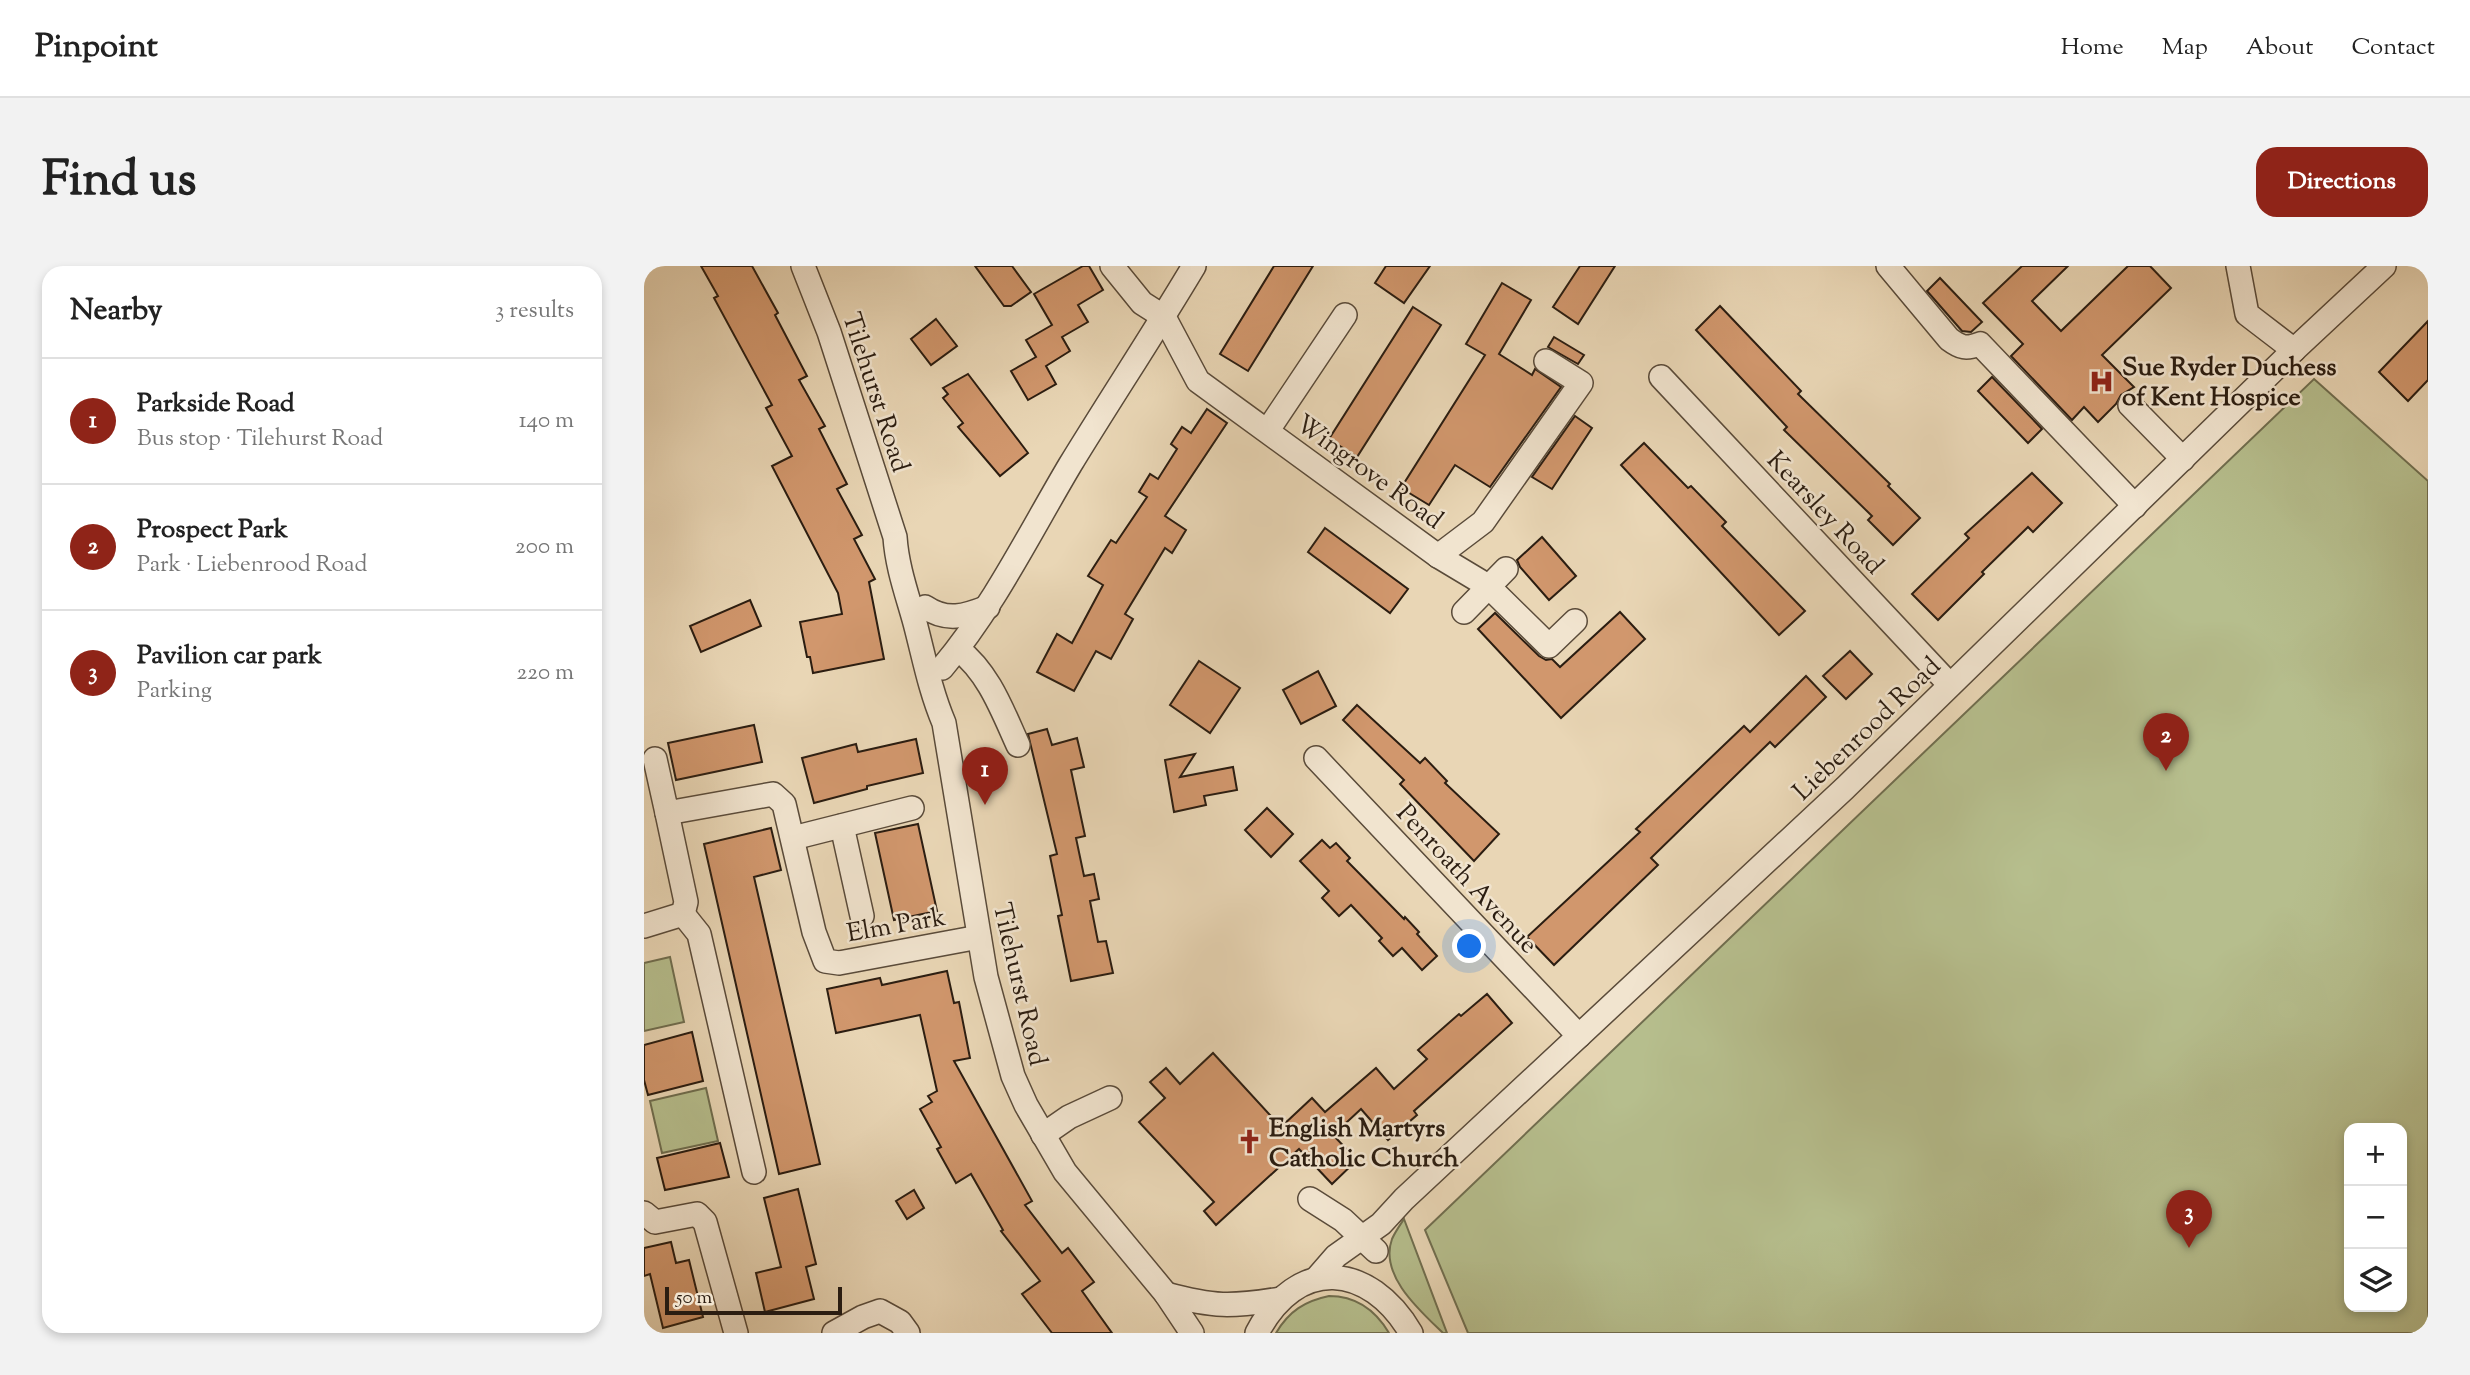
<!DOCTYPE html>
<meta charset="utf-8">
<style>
:root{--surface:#fff;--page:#f2f2f2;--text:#222;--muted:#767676;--line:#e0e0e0;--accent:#8f2418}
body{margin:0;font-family:"Sorts Mill Goudy",serif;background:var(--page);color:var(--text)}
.controls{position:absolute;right:21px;bottom:21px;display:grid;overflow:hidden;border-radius:14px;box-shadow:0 4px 10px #0003}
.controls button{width:63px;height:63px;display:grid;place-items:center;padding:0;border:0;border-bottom:2px solid var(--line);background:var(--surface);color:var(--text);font:35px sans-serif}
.scale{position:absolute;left:21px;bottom:18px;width:177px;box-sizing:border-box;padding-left:7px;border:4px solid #2b1d11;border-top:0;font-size:19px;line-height:24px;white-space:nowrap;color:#2b1d11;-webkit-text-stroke:5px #f1e4cf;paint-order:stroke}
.you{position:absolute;left:826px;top:681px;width:24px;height:24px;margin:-18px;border:5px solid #fff;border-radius:50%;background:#1a73e8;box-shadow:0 0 0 10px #1a73e833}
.badge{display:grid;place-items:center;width:46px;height:46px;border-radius:50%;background:var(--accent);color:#fff;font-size:23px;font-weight:700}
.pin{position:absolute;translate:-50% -58px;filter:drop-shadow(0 2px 4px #0008)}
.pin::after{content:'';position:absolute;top:37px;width:24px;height:21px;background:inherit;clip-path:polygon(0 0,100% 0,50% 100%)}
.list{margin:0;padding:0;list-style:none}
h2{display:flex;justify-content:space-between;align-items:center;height:91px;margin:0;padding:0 28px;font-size:30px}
h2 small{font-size:23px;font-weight:400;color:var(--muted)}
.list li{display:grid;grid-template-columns:46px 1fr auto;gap:21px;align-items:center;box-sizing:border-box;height:126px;padding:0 28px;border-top:2px solid var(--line)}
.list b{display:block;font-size:26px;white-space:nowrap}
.list p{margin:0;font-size:23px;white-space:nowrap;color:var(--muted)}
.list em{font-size:23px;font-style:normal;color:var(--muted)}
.icon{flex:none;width:38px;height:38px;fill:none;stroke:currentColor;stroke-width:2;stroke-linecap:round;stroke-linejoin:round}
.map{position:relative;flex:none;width:1784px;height:1067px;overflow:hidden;border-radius:21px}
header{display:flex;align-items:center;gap:42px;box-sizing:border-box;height:98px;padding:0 35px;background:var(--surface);border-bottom:2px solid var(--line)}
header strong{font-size:33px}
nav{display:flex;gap:38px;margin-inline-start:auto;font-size:24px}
.intro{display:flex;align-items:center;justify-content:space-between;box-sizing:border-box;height:168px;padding:0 42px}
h1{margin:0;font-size:49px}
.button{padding:18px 32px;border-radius:21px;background:var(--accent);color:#fff;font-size:24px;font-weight:700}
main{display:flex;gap:42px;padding:0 42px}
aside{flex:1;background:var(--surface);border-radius:21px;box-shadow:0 4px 10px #0003}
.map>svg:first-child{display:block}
</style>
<header>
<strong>Pinpoint</strong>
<nav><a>Home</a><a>Map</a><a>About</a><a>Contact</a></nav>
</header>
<div class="intro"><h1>Find us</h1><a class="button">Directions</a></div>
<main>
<aside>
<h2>Nearby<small>3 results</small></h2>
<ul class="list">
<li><span class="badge">1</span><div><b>Parkside Road</b><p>Bus stop · Tilehurst Road</p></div><em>140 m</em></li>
<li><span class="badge">2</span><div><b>Prospect Park</b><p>Park · Liebenrood Road</p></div><em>200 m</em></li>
<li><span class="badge">3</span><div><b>Pavilion car park</b><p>Parking</p></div><em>220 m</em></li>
</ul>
</aside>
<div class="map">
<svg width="1784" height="1067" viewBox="0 0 1784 1067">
<rect width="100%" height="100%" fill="#e9d6b5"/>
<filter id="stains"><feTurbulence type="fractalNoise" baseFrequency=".00286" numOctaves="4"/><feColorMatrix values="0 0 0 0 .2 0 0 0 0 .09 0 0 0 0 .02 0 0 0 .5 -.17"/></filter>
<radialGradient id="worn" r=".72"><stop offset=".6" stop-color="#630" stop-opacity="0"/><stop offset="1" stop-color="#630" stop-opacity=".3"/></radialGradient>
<g fill="#b6be8d" stroke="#706e4f" stroke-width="2" fill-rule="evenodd">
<path d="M1670,113L1784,215V1067H824L781,964ZM1705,862H1758V1041H1705Z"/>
<path d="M26,691L40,756L0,765V697Z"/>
<path d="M62,822L74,875L18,887L6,835Z"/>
<path d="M760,953L803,1067H799C775,1044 735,1009 748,973C751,966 756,959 760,953Z"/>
<path d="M685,1030C712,1030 732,1045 745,1067H632C645,1045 661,1035 685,1030Z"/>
</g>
<g fill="#d1976d" stroke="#2b1d11" stroke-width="2">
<path d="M57,0H108L134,47L131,49L163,110L155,114L181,160L175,163L203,218L193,223L218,269L210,273L231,313L225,316L240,393L169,407L166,391H163L156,356L198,348L194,327L128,200L148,190L122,142L128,139L70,32L74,30Z"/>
<path d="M331,0H368L387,26L367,40H360Z"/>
<path d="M439,0H445L459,24L434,39L444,56L418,71L426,85L402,100L412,118L384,134L367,105L392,91L382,74L408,59L390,28Z"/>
<path d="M630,0H669L604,105L576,88Z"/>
<path d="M742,0H786L760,37L731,17Z"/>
<path d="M936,0H971L934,58L909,41Z"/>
<path d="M1378,0H1424L1388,35L1417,65L1484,0H1506L1527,22L1458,89L1490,121L1477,129L1472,138L1454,156L1440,141L1428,154L1367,90L1379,78L1339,37Z"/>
<path d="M1296,12L1338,56L1327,66L1318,65L1283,25Z"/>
<path d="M858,17L887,34L855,88L888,109L891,103L917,121L846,221L811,199L785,239L757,222L841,89L822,78Z"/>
<path d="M1076,40L1157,125L1154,128L1246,218L1244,220L1276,252L1249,279L1224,254L1228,250L1140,164L1143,161L1052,64Z"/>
<path d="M769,41L797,59L713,191L685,173Z"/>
<path d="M292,53L313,80L287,99L267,73Z"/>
<path d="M1784,55V114L1764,135L1735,106Z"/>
<path d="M910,71L940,89L934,98L904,81Z"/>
<path d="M324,108L384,187L356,210L314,161L319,157L299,132L304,128L299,122Z"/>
<path d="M1348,111L1398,163L1384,177L1334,125Z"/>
<path d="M563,143L583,157L521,250L542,264L528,287L521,282L481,348L489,353L467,393L452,385L430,425L393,406L413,368L428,377L459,319L444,310L467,274L472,277L503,231L495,226L506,208L514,213L533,183L527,178L538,161L547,167Z"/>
<path d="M931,150L948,162L908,223L888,211Z"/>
<path d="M1000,177L1044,222L1047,220L1082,256L1078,260L1161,345L1135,369L977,199Z"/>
<path d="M1388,207L1418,237L1389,266L1384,261L1338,306L1340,308L1294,354L1268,328L1325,272L1321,268Z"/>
<path d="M681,262L764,323L746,347L664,286Z"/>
<path d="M898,271L932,310L905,334L876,301L873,294Z"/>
<path d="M106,334L117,360L57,386L46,360Z"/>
<path d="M976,346L1001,373L917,452L834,363L851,347L895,390L902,394L908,393L916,401Z"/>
<path d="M1206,385L1228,408L1202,433L1179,410Z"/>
<path d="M555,395L596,422L566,467L526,439Z"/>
<path d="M674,405L692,440L657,458L639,424Z"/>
<path d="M1162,410L1182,431L1131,481L1126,476L1007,592L1014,599L910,699L883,671L996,566L992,563L1100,460L1106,466Z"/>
<path d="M713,439L776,497L781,492L803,515L801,517L855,568L830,595L756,518L760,514L699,454Z"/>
<path d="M110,459L118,496L32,514L24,477Z"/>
<path d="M403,463L408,479L433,472L440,501L427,504L441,570L432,572L440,610L450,608L455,633L446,635L454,676L462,675L469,707L427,715L414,650L418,649L406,590L413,588L384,468Z"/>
<path d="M272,473L279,507L223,520V523L170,537L158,492L212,478L214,486Z"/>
<path d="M551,488L536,511L589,501L593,524L560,530L562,539L530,546L521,494Z"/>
<path d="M623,542L649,568L627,591L601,564Z"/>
<path d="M274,558L293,645L250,654L231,567Z"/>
<path d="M127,562L137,604L110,611L176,898L135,908L60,578Z"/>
<path d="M678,574L686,582L692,577L706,592L703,595L760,653L761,651L775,666L773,668L793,690L778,704L758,682L749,690L735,675L738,672L707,639L695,650L678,632L685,625L656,595Z"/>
<path d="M303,705L310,737L315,736L326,792L310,795L388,935L381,939L418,987L424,982L450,1016L438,1025L468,1067H408L378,1028L396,1015L357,965L359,964L327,908L312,917L293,883L297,881L276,843L288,836L284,830L293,825L276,749L192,767L183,723L236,712L238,719Z"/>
<path d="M843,728L868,757L770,845L773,849L744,874L717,843L689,869L713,894L688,918L655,883L572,959L560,945L570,936L495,856L521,832L506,816L522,802L536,818L569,787L637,861L668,832L681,846L732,802L750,823L783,793L774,784L815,748L817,750Z"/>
<path d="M48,766L59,815L4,829L0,814V779Z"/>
<path d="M76,877L85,911L21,924L13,892Z"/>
<path d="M154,923L172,998L162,1001L170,1033L121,1046L112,1007L137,1001L120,932Z"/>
<path d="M270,924L280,942L263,953L252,935Z"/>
<path d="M27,976L32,997L45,994L59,1051L19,1062L6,1008L0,1010V982Z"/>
</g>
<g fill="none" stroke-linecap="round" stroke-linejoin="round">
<defs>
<g id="minor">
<path d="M159,0L185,66L251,271C253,301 263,328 271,357C280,391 286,424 300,457L342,711L369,810L382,839L421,906L522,1028L548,1067"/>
<path d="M468,0L498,37L520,51L554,115L794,290L844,320L905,380L931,355"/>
<path d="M1244,0L1305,73C1317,82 1322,83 1336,78L1491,240"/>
<path d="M1594,0L1603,48L1650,84"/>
<path d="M1017,111L1306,419"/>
<path d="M1486,139L1539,193"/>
<path d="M624,164L701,49"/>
<path d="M794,290L839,256L937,117L902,95"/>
<path d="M281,341C303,356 321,350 344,341"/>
<path d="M820,346L862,303"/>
<path d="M314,383C345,407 358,444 374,479"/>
<path d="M298,402C350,340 385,268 426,199C467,132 510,67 550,0"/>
<path d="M672,492L935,770"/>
<path d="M11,493L23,547L129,528L140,538L170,666L181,695L195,697L335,671"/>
<path d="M198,560L218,650"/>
<path d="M149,572L268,542"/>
<path d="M39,648L55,668L110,906"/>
<path d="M0,660L39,648L42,636L23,547"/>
<path d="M399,869L425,851L466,832"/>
<path d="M666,933L699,954L732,985"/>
<path d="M0,947L11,956L53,948L61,956L92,1067"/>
<path d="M672,1013L692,990L737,958L760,933L1201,522L1650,84L1740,0"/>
<path d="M522,1028C570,1041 587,1041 636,1033"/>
<path d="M190,1067L219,1051L236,1045L256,1056L264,1067"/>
<path d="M613,1067C653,990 725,996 767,1067"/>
</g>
</defs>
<use href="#minor" stroke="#5a4b3a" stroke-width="26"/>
<use href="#minor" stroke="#f1e4cf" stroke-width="23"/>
</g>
<defs>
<symbol id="hospital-bare" viewBox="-9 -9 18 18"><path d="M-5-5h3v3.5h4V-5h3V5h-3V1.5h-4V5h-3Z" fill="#8f2418" stroke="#f1e4cf" stroke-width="2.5" paint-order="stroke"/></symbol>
<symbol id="church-bare" viewBox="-9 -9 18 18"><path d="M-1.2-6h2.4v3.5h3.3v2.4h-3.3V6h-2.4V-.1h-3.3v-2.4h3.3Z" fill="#8f2418" stroke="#f1e4cf" stroke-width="2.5" paint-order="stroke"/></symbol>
</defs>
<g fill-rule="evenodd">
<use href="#hospital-bare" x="1440" y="98" width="35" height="35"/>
<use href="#church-bare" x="588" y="858" width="35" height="35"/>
</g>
<g text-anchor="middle" stroke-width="5" stroke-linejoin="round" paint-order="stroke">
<g font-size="26" font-weight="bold" fill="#2b1d11" stroke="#f1e4cf" text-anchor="start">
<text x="1478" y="109">Sue Ryder Duchess<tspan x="1478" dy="30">of Kent Hospice</tspan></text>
<text x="625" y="870">English Martyrs<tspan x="625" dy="30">Catholic Church</tspan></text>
</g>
<g font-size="26" fill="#2b1d11" stroke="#f1e4cf">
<text transform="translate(233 126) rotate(72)" y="9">Tilehurst Road</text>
<text transform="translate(726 205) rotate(36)" y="9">Wingrove Road</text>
<text transform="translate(1182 246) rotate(47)" y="9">Kearsley Road</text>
<text transform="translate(1222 462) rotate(-44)" y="9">Liebenrood Road</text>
<text transform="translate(824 612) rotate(47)" y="9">Penroath Avenue</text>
<text transform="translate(252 658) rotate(-10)" y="9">Elm Park</text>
<text transform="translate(377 718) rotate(77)" y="9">Tilehurst Road</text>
</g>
</g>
<rect width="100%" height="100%" filter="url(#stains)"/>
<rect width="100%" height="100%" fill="url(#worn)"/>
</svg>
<div class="controls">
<button>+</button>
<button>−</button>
<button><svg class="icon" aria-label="layers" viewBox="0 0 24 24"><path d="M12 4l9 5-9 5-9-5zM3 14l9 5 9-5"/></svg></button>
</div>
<div class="scale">50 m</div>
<div class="you"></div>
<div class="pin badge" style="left:341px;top:539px">1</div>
<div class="pin badge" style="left:1522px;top:505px">2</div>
<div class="pin badge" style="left:1545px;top:982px">3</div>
</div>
</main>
